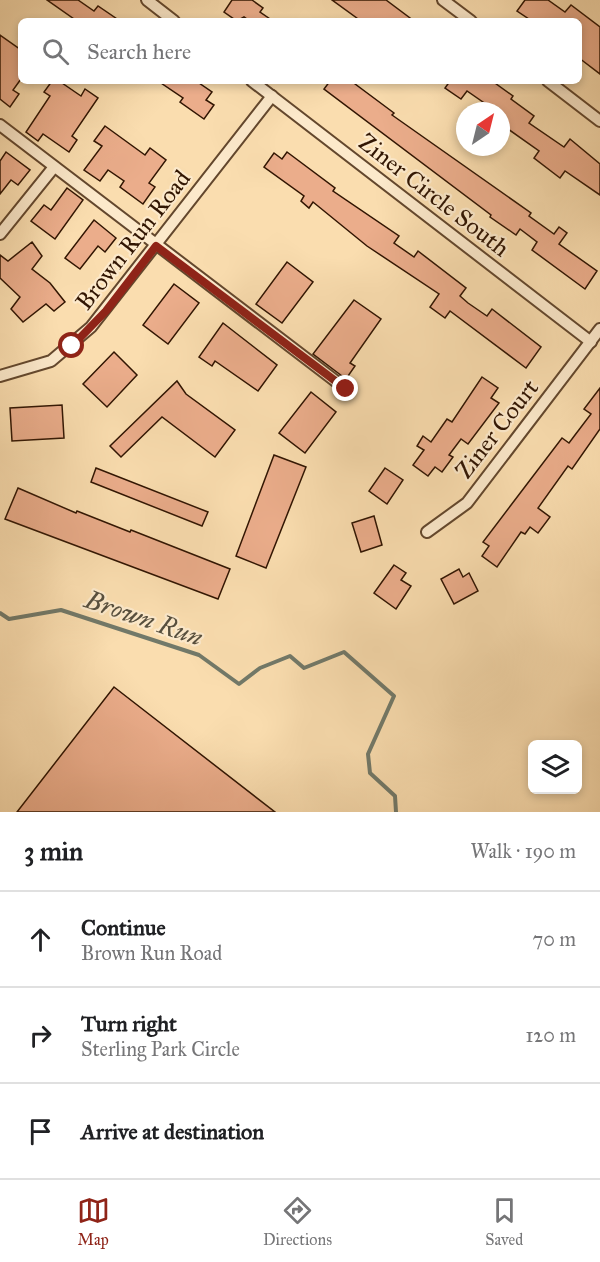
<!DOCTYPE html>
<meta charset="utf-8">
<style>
:root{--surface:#fff;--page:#f2f2f2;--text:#202124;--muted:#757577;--line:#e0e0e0;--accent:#8f2418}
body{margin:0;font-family:"IM FELL Great Primer",serif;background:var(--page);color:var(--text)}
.controls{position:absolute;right:18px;bottom:18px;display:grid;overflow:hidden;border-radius:9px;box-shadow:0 3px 9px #0003}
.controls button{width:54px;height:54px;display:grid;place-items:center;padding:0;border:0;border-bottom:2px solid var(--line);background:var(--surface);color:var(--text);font:30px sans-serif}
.compass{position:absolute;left:456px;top:102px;width:54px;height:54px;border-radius:50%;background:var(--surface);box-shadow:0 3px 9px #0003;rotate:35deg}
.stop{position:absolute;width:18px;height:18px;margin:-14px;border:4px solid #8f2418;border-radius:50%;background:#fff}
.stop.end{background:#8f2418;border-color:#fff;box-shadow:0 2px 6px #0008}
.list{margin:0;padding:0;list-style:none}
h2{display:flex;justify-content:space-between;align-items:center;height:78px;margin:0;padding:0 24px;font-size:26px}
h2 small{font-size:20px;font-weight:400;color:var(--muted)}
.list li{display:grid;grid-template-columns:39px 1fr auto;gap:18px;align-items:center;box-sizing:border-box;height:96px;padding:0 24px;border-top:2px solid var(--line)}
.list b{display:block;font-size:22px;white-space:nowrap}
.list p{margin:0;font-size:20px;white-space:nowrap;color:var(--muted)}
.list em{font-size:20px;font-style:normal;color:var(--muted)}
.icon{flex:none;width:33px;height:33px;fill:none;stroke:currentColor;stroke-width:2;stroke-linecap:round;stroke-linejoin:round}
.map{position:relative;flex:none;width:600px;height:812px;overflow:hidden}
.search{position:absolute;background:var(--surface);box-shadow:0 3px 9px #0003;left:18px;right:18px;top:18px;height:66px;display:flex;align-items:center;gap:15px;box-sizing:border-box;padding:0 21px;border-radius:9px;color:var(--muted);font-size:22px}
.sheet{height:366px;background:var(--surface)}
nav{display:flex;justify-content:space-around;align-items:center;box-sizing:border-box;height:84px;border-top:2px solid var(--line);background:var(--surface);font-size:16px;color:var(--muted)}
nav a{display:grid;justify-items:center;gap:3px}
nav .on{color:var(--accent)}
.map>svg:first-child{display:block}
</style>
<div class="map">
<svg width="600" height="812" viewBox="0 0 600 812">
<rect width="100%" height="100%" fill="#faddaf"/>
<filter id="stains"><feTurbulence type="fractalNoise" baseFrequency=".00333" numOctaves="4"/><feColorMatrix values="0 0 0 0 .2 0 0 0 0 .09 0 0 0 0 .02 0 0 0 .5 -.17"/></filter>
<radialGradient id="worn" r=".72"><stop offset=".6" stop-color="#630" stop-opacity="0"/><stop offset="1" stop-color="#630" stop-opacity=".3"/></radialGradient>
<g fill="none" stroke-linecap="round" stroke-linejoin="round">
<path stroke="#727969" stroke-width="4" d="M0,613L9,619L61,610L199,655L239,684L260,668L290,656L304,668L344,652L394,696L368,754L370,773L395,796L396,812"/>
</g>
<g fill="#ebad8b" stroke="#311502" stroke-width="1.5">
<path d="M47,0H78L94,11L98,6L120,21H77Z"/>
<path d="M232,0H252L263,8L260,12L273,21H250L244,17L237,21L224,12Z"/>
<path d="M332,0H386L414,21H361Z"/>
<path d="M525,0H548L565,12L571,5L600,27V74L579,58V21H532L517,11Z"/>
<path d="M0,35L21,50V79L13,90L19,94L10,107L0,99Z"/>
<path d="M52,81H59L81,96L85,89L98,98L72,136L77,140L69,152L43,134L38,141L26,132L50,96L44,92Z"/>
<path d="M158,81H196L212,92L206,100L214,105L204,119L180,102L183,98Z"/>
<path d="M330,81H351L394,113L392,115L531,213L529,216L554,234L559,227L567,233L559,244L597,271L585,289L532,250L537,242L520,229L516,235L490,217L491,215L324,89Z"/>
<path d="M450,81H492L513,96L511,99L534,116L529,123L564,147L570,139L600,164V195L565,171L560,178L534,158L539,151L501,124V111H496L467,91L461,99L445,88Z"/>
<path d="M105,126L145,155L150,148L166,160L149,183L155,187L143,204L120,187L124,181L108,170L100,181L84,170L102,146L94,141Z"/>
<path d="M6,152L30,170L18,185L11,180L0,194V161Z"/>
<path d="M287,152L335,188L333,191L399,236L394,243L414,257L418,251L466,288L460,296L468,303L487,316L492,309L541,347L526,368L450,311L445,318L430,307L439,294L367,246L313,202L309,208L301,201L304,196L264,167L274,153L282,159Z"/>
<path d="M67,188L83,200L55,239L31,221L44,205L51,210Z"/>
<path d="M94,220L116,238L105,252L98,246L80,269L65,258Z"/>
<path d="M32,242L42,256L32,269L50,283L65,302L54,311L46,304L23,322L11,309L20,297L0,278V255L8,261Z"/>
<path d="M287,262L313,282L282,323L256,304Z"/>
<path d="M174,284L199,303L168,344L143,325Z"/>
<path d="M354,300L381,319L350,363L355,366L346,379L313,354Z"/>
<path d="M223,323L277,365L258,391L215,361L212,366L199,357Z"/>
<path d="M114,352L137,375L107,407L83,384Z"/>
<path d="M482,377L498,388L491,398L499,403L468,444L461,439L449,455L453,457L442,472L435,467L428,476L413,465L424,450L417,446L423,436L431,442L447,419L452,422Z"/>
<path d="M177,381L186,394L235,430L215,457L162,417L121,457L110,446Z"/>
<path d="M600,388V429L572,469L568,466L538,508L550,517L538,533L530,527L525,534L521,532L497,567L482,556L489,546L483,542L562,438L569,443L575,435L591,414L584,409Z"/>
<path d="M311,392L336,412L305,453L279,433Z"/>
<path d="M62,405L64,438L12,441L10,408Z"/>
<path d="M274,455L306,467L266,568L236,556Z"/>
<path d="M96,468L208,512L202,526L91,482Z"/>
<path d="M385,468L403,480L387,504L369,491Z"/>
<path d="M18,488L76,513L77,511L130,532L131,530L230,569L218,599L5,519Z"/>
<path d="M374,516L382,545L361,552L352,523Z"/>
<path d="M394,565L406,573L401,580L411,586L396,609L374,593Z"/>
<path d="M459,569L463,577L469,573L478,591L454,604L441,579Z"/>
<path d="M114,687L275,812H17Z"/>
</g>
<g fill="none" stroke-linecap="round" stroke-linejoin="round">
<defs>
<g id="street">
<path d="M147,0L174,21"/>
<path d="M443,0L471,21"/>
<path d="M252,81L591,342"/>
<path d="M548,81L600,121"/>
<path d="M0,125L346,389"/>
<path d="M0,234L54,167"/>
<path d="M0,376L51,361L91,327L272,96"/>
<path d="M427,532L467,503L600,329"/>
</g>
</defs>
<use href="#street" stroke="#63472d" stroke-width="14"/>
<use href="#street" stroke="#fce9cb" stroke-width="10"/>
</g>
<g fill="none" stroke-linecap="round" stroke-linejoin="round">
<path stroke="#8f2418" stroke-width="8" d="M72,346L106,311L156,246L346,389"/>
</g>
<g text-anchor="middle" stroke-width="4.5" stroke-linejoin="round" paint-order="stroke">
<g font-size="24" fill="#311502" stroke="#fce9cb">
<text transform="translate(434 195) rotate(38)" y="8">Ziner Circle South</text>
<text transform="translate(133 240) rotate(-52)" y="8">Brown Run Road</text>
<text transform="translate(497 429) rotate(-52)" y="8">Ziner Court</text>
</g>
<g font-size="26" font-style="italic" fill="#574f3e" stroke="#fce9cb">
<text transform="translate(144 618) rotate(19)" y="9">Brown Run</text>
</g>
</g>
<rect width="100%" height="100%" filter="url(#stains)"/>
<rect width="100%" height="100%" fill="url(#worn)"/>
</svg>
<div class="controls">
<button><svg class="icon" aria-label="layers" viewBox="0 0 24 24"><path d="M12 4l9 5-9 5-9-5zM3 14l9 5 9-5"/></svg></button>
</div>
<svg class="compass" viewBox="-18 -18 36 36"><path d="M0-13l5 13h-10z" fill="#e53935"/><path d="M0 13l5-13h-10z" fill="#757577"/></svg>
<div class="stop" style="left:72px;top:346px"></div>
<div class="stop end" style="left:346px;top:389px"></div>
<div class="search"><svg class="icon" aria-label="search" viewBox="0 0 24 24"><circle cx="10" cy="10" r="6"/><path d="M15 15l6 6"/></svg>Search here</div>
</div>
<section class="sheet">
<h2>3 min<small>Walk · 190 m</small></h2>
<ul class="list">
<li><svg class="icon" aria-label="ahead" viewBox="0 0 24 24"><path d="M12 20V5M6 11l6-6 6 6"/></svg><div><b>Continue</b><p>Brown Run Road</p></div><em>70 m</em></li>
<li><svg class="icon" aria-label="right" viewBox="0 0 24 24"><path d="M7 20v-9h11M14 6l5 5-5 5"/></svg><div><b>Turn right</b><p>Sterling Park Circle</p></div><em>120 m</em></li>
<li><svg class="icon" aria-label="arrive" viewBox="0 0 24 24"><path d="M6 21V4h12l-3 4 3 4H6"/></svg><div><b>Arrive at destination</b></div></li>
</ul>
</section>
<nav>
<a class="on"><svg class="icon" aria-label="map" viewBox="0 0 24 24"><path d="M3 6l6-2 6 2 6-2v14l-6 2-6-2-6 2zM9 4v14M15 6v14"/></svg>Map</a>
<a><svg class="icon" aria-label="directions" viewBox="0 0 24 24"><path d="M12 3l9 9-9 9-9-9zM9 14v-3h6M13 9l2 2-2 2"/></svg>Directions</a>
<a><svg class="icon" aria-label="saved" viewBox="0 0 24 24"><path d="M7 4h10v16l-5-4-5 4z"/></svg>Saved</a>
</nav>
